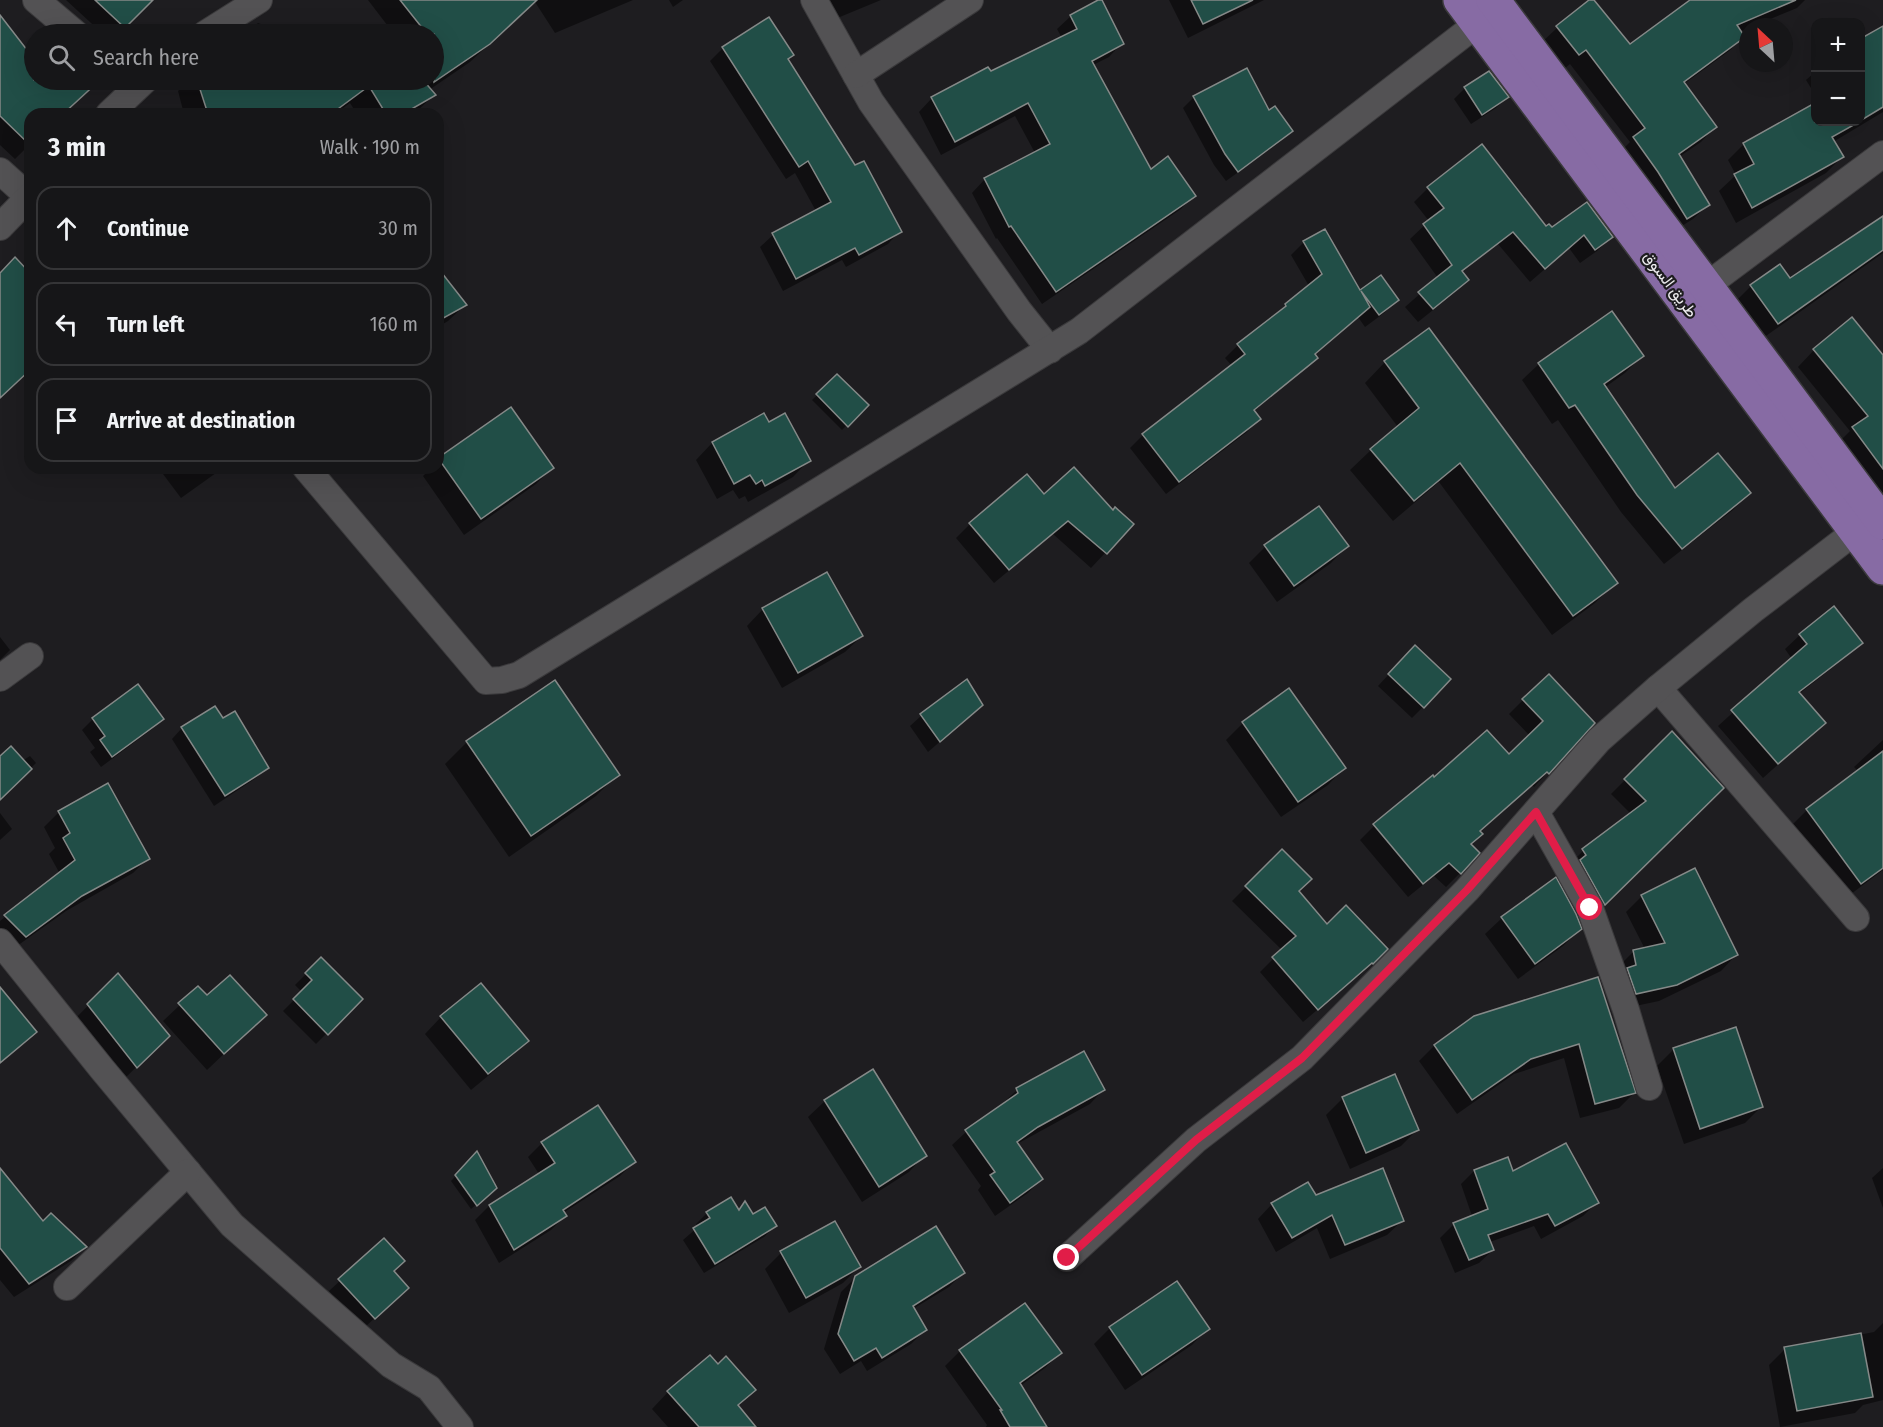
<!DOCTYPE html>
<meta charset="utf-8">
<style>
:root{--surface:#161618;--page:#232325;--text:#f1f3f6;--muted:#9e9fa2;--line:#353537}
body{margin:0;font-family:"Fira Sans Condensed",Vazirmatn,sans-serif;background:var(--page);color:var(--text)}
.controls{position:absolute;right:18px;top:18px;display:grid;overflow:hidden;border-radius:12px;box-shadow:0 6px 24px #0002}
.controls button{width:54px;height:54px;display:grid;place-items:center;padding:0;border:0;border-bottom:2px solid var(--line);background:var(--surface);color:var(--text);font:30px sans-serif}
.compass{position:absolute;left:1739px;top:18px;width:54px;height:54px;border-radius:50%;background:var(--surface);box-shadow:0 6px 24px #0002;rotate:334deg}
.stop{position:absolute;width:18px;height:18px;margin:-14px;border:4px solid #e11d48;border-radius:50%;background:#fff}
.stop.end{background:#e11d48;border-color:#fff;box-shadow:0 2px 6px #0008}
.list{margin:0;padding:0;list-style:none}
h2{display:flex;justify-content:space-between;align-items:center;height:78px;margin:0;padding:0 24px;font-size:26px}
h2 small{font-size:20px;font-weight:400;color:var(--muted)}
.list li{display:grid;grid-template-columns:39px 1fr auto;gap:18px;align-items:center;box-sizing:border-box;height:84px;margin:0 12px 12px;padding:0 12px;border:2px solid var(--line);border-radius:18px}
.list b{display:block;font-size:22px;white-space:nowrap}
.list em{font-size:20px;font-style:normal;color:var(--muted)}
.icon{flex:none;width:33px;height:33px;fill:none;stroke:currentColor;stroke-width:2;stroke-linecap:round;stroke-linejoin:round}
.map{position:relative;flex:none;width:1883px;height:1427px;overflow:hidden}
.search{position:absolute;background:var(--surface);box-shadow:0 6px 24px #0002;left:24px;top:24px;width:420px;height:66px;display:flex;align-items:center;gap:15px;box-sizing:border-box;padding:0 21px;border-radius:33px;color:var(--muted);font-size:22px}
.panel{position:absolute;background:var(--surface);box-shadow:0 6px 24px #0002;left:24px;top:108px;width:420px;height:366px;border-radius:18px}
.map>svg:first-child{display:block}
</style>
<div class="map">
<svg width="1883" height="1427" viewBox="0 0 1883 1427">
<rect width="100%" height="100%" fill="#1e1d20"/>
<g fill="#0007">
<path d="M66,0H151L117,34H103Z"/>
<path d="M368,0H633L555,33L535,2L470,62L429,90L434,95L414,114H357L350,103L335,114H184L178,91L189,80H434V34H394Z"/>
<path d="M669,0H683L673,7Z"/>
<path d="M827,0H881L835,19Z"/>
<path d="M1169,0H1264L1188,38Z"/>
<path d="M1592,0L1630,47L1692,0H1805L1797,8L1739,32L1743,37L1729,51L1684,84L1715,127L1701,142L1679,157L1708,205L1693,219L1672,232L1619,153L1630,142L1570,64L1564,69L1542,42L1557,28Z"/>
<path d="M1071,16L1122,43L1109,57L1093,65L1150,171L1194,195L1181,209L1042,304L997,238L996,239L972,193L985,179L1035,153L1015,116L941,155L919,112L932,98L990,73L1062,38L1057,29Z"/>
<path d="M258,23L288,34H244Z"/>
<path d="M5,25L34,62V80H79L89,88L62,114H30V144L15,159L0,145V30Z"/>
<path d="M1883,39V112L1833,142L1842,157L1826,173L1736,223L1719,191L1736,175L1728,160L1744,144L1816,104V122H1860V41Z"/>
<path d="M723,48L792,55L787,61L855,167L900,231L888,244L846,267L842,260L783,291L760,247L773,235L816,211L795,173L786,179L710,61Z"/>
<path d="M1816,71V96L1806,80Z"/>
<path d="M1465,88L1507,97L1496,108L1471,124L1454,99Z"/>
<path d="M1194,97L1269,112L1291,131L1280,142L1226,181L1214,165L1183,108Z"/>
<path d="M1428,188L1546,228L1611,237L1597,251L1580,263L1569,248L1530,282L1498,244L1461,273L1467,280L1453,294L1418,322L1405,307L1438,278L1410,239L1429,221L1414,202Z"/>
<path d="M1883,218V253L1763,338L1737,300L1751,286L1789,280Z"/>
<path d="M1304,242L1360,293L1380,278L1397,300L1384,313L1365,327L1358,317L1314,355L1316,358L1303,371L1254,411L1259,419L1247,432L1166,494L1130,448L1143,435L1232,366L1225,358L1238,345L1309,286L1291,255Z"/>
<path d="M438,270L465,305L448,321L438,327Z"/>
<path d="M1612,313L1642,356L1625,373L1604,388L1674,490L1749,493L1733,510L1664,564L1621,512L1558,420L1552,424L1522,380L1539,364Z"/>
<path d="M1852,319L1883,357V493L1876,498L1837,444L1850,431L1798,367L1814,350Z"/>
<path d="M1385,362L1616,582L1595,603L1552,635L1439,482L1393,521L1350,470L1371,450L1398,427L1365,383Z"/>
<path d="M837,376L867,405L842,430L812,400Z"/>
<path d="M763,415L768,424L809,460L793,477L748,502L745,496L739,499L733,490L717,499L696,460L712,443Z"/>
<path d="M439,459L552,468L536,484L464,535L423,476L431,468H438Z"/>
<path d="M162,468H223L181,498L160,470Z"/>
<path d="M1043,496L1113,512L1132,524L1091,568L1053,534L994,583L956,538L970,524Z"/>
<path d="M1347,546L1331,563L1277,602L1249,563L1265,547Z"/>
<path d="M1834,608L1861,643L1846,657L1799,694L1824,723L1763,778L1718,726L1792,659L1785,649L1800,635Z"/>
<path d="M763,609L862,636L845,652L782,688L747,626Z"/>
<path d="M0,637L10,650L0,660Z"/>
<path d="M1404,658L1423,707L1412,718L1378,686Z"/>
<path d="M966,681L982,705L928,752L910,726L921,716Z"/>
<path d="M555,682L618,774L596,796L509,857L445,764L467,742Z"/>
<path d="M138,686L162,719L151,730L101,767L90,752L95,748L82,730L93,719Z"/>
<path d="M1289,690L1344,768L1328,785L1281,817L1226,740L1243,723Z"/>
<path d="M1523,700L1593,723L1534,787L1532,785L1479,832L1481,834L1470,845L1460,873L1446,887L1434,876L1408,897L1360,840L1374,826L1434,779L1509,757L1530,736L1509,714Z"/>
<path d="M223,720L267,768L256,778L214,806L172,739L182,728Z"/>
<path d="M1672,733L1722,788L1590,918L1569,865L1583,851L1631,814L1611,794Z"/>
<path d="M1883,740V870L1847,897L1793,824L1807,810L1859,772L1854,767Z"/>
<path d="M30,756L36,763L0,798V758L22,761Z"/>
<path d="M59,812L148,858L133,873L66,911L10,951L0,941V921L60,874L49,854L55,848L44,827Z"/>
<path d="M0,813L12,829L0,840Z"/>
<path d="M1282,851L1297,891L1327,926L1386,949L1358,977L1357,976L1303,1022L1260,972L1282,950L1232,901Z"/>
<path d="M1694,870L1736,955L1721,971L1659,1001L1621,1009L1618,967L1634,951L1645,949L1626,912L1642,896Z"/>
<path d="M1502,918L1580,929L1563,946L1518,979L1485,934Z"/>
<path d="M321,959L361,999L316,1044L283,1011L302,992L295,985Z"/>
<path d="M118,975L168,1036L120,1083L72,1022Z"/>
<path d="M1597,979L1634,1093L1619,1108L1580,1118L1564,1058L1514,1074L1457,1114L1419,1061L1434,1046L1475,1017Z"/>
<path d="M198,988L207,997L265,1015L207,1070L163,1021Z"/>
<path d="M441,1017L527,1041L511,1057L471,1090L425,1034Z"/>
<path d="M1674,1049L1761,1107L1745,1123L1684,1144L1657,1066Z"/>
<path d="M1083,1053L1103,1090L1090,1104L1017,1144L1041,1179L1028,1193L995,1216L978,1190L981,1186L952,1145L966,1132L1004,1105L1003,1103L1017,1090Z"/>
<path d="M1343,1098L1417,1130L1401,1146L1350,1169L1326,1115Z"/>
<path d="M825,1101L925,1155L909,1172L862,1202L808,1117Z"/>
<path d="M542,1143L634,1162L620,1176L563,1213L565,1216L551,1230L499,1263L475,1220L489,1206L539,1174L528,1157Z"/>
<path d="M477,1154L490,1193L471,1209L451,1181Z"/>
<path d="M1883,1168V1208L1872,1178Z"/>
<path d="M0,1170L42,1223L85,1247L71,1261L14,1297L0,1280Z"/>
<path d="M1474,1171L1512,1173L1597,1202L1583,1216L1541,1239L1534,1226L1490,1242L1493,1250L1479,1263L1455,1273L1440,1238L1454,1224L1472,1216L1461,1184Z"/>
<path d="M1315,1197L1402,1221L1387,1235L1330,1259L1317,1228L1276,1252L1258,1219L1272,1204Z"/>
<path d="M745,1204L752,1216L775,1226L764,1237L704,1273L683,1240L698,1227L696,1224L707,1213L738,1211Z"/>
<path d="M384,1240L392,1272L396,1298L363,1329L329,1291Z"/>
<path d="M781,1253L859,1267L843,1283L789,1313L765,1269Z"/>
<path d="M963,1273L949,1287L913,1309L925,1330L911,1344L867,1371L861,1361L840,1374L824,1349L841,1292L856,1277Z"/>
<path d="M1883,1323V1400L1863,1405L1855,1413L1780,1427L1769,1365L1785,1349L1874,1332Z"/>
<path d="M1110,1328H1208L1192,1345L1125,1390L1094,1344Z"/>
<path d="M960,1351L1060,1353L1045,1368L1020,1386L1045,1427H986L987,1425L945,1366Z"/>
<path d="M718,1366L754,1390L737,1406L754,1427H668L652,1409L668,1392Z"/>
</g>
<g fill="#214e47" stroke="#858988" stroke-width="1.5">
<path d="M95,0H153L125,28Z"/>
<path d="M400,0H537L490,44L434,82V34H427Z"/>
<path d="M1098,0H1102L1124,44L1092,61L1151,169L1168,156L1196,196L1056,292L1011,226L1009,227L984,178L1050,144L1028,103L955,142L931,97L988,67L991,71L1077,29L1070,15Z"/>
<path d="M1191,0H1253L1203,24Z"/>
<path d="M1589,0H1594L1630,44L1690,0H1796L1737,25L1745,37L1684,82L1717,127L1679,154L1710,205L1687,219L1658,172L1633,137L1645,128L1586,50L1579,55L1556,26Z"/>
<path d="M0,15L34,59V80H100L63,114H30V145L0,116Z"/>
<path d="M769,17L794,55L788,59L855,165L864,161L902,232L859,255L855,248L796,279L772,233L831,202L808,161L799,167L722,47Z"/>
<path d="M1883,26V107L1860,121V39Z"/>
<path d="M1247,68L1269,110L1275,106L1293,131L1238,172L1225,154L1193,96Z"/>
<path d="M1489,71L1509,97L1482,115L1464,87Z"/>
<path d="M197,80H423L436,95L403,114H386L369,86L331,114H208Z"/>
<path d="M1813,104L1815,107V122H1859L1832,137L1844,157L1752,208L1734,174L1754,164L1743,143Z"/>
<path d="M1482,144L1546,226L1549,224L1552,227L1587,202L1613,237L1595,250L1584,235L1545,269L1513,232L1462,271L1469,280L1433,309L1418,292L1452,265L1423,224L1444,208L1427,187Z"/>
<path d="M1883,216V250L1778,324L1750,285L1780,264L1790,278Z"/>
<path d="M1325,229L1360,290L1381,275L1399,300L1379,315L1361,291L1370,307L1315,354L1318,358L1254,410L1261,419L1179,482L1142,434L1245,354L1237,344L1286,306L1285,304L1322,274L1303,241Z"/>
<path d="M15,257L30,273V370L0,398V273Z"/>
<path d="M438,268L467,305L438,321Z"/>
<path d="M1612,311L1644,356L1604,384L1675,488L1718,453L1751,493L1682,549L1637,495L1575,405L1569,408L1538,363Z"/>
<path d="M1852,317L1883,355V469L1852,427L1868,416L1813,349Z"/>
<path d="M1429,328L1618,583L1573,616L1460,463L1414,501L1370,449L1419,408L1384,361Z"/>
<path d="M837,374L869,405L848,427L816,394Z"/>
<path d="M511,407L554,468L481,519L438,458Z"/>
<path d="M764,413L769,422L785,413L811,461L765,486L762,480L756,484L750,475L734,484L712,442Z"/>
<path d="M1074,467L1113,510L1115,507L1134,524L1107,554L1068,521L1009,570L969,523L1027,474L1044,494Z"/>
<path d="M1319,506L1349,546L1294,586L1264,545Z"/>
<path d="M827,572L863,636L798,673L762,608Z"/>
<path d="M1834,606L1863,643L1799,692L1826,723L1778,764L1731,710L1807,644L1799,634Z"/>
<path d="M1415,645L1451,679L1424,708L1388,674Z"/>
<path d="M1549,674L1595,723L1549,774L1547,772L1480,831L1483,834L1471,844L1480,853L1461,874L1449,863L1423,884L1373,824L1433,775L1434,777L1487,730L1509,754L1543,721L1522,699Z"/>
<path d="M967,679L983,705L940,742L920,714Z"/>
<path d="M555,680L620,775L531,836L466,741Z"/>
<path d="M138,684L164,719L112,757L100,740L105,736L92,718Z"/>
<path d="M1289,688L1346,768L1298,802L1242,722Z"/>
<path d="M215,706L223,718L235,711L269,768L225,796L181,727Z"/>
<path d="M1672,731L1724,788L1605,905L1580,860L1586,855L1582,849L1646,801L1624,779Z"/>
<path d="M11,746L32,769L0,800V756Z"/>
<path d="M1883,751V868L1861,884L1806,809Z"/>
<path d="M108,783L150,859L82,896L26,937L4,915L75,860L63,838L70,833L58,811Z"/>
<path d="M1282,849L1312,879L1299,891L1327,924L1346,905L1388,949L1373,964L1372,963L1318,1010L1272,957L1296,936L1245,886Z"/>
<path d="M1695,868L1738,955L1677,985L1636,994L1627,968L1636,965L1633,950L1665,943L1641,895Z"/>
<path d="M1556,877L1576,914L1582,929L1535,964L1501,917Z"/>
<path d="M321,957L363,999L328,1035L293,999L312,980L305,973Z"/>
<path d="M118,973L170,1036L137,1068L87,1004Z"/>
<path d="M230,975L267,1015L224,1054L178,1003L198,986L207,995Z"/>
<path d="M1598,977L1636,1093L1595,1104L1579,1044L1531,1059L1472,1100L1434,1045L1474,1016Z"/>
<path d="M481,983L529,1041L488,1074L440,1016Z"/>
<path d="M0,987L37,1032L0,1063Z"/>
<path d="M1736,1027L1763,1107L1700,1129L1673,1048Z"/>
<path d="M1084,1051L1105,1090L1038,1127L1017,1142L1043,1179L1010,1203L990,1175L995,1172L965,1130L1018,1093L1016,1088Z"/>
<path d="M873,1069L927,1156L879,1187L824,1100Z"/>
<path d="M1395,1074L1419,1130L1366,1153L1342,1097Z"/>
<path d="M598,1105L636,1162L563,1210L567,1216L514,1250L489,1205L555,1163L541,1142Z"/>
<path d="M1566,1143L1599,1203L1555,1226L1548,1214L1488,1235L1494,1250L1469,1260L1453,1223L1488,1209L1474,1170L1508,1157L1513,1171Z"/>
<path d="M477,1151L497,1188L477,1206L455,1175Z"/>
<path d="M0,1168L43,1221L51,1213L87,1247L29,1284L0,1248Z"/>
<path d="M1383,1168L1404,1221L1345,1245L1332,1215L1292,1238L1271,1203L1308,1182L1316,1195Z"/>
<path d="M731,1197L739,1210L745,1201L753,1214L765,1207L777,1226L715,1264L693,1228L710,1218L706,1212Z"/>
<path d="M835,1221L861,1267L806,1298L780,1251Z"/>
<path d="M936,1226L965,1273L913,1306L927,1330L882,1358L876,1348L854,1361L838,1334L855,1276Z"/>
<path d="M384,1238L405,1261L394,1271L409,1288L375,1319L338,1279Z"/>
<path d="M1177,1281L1210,1329L1142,1375L1109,1327Z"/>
<path d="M1025,1303L1062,1353L1020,1383L1047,1427H1010L1000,1410H1002L959,1350Z"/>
<path d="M1861,1333L1873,1397L1797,1411L1784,1347Z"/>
<path d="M710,1355L718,1364L726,1356L756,1390L738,1405L756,1427H699L667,1391Z"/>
</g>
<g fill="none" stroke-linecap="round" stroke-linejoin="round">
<defs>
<g id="street">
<path d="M36,0L76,34"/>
<path d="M814,0L871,102L1019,311L1050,350"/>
<path d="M205,34L259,0"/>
<path d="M856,75L970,0"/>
<path d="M109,114L145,80"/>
<path d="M0,171L30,198"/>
<path d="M0,227L30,196"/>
<path d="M1706,286L1883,154"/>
<path d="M306,468L486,681L502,680L519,675L1079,331L1477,24"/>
<path d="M0,678L30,656"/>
<path d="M1658,688L1856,918"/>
<path d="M1536,812L1590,908L1626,1010L1649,1087"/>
<path d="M0,942L102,1069L232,1225L391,1365L429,1388L460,1427"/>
<path d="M1067,1258L1196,1140L1302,1058L1467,890L1599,740L1658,688L1753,610L1856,531"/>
<path d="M67,1287L188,1172"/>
</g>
<g id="primary">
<path d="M1460,0L1883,568"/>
<path d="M1493,0L1883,523"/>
</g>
</defs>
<use href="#street" stroke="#3b3a3c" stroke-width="28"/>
<use href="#primary" stroke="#3b3a3c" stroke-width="36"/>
<use href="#street" stroke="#535254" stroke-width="26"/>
<use href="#primary" stroke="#876ba4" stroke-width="33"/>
</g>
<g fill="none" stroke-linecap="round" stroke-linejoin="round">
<path stroke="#e11d48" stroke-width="8" d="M1067,1258L1196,1140L1302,1058L1467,890L1536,812L1590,908"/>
</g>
<g text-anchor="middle" stroke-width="4.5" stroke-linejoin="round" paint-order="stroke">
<g font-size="16" fill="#eeedef" stroke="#1e1d20">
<text transform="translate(1671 284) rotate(53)" y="6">طريق السوق</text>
</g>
</g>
</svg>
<div class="controls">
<button>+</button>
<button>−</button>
</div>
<svg class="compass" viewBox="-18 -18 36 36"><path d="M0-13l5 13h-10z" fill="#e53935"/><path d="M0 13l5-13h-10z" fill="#9e9fa2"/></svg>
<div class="stop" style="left:1590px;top:908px"></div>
<div class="stop end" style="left:1067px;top:1258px"></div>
<div class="search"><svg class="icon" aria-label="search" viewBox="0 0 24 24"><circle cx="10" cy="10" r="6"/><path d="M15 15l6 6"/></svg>Search here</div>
<section class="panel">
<h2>3 min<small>Walk · 190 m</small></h2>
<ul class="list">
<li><svg class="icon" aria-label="ahead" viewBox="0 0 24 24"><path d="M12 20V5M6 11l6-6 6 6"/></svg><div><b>Continue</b></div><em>30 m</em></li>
<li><svg class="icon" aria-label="left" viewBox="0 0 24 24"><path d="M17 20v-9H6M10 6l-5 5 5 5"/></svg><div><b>Turn left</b></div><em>160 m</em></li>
<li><svg class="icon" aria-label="arrive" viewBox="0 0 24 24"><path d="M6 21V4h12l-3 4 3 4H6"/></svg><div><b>Arrive at destination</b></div></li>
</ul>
</section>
</div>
